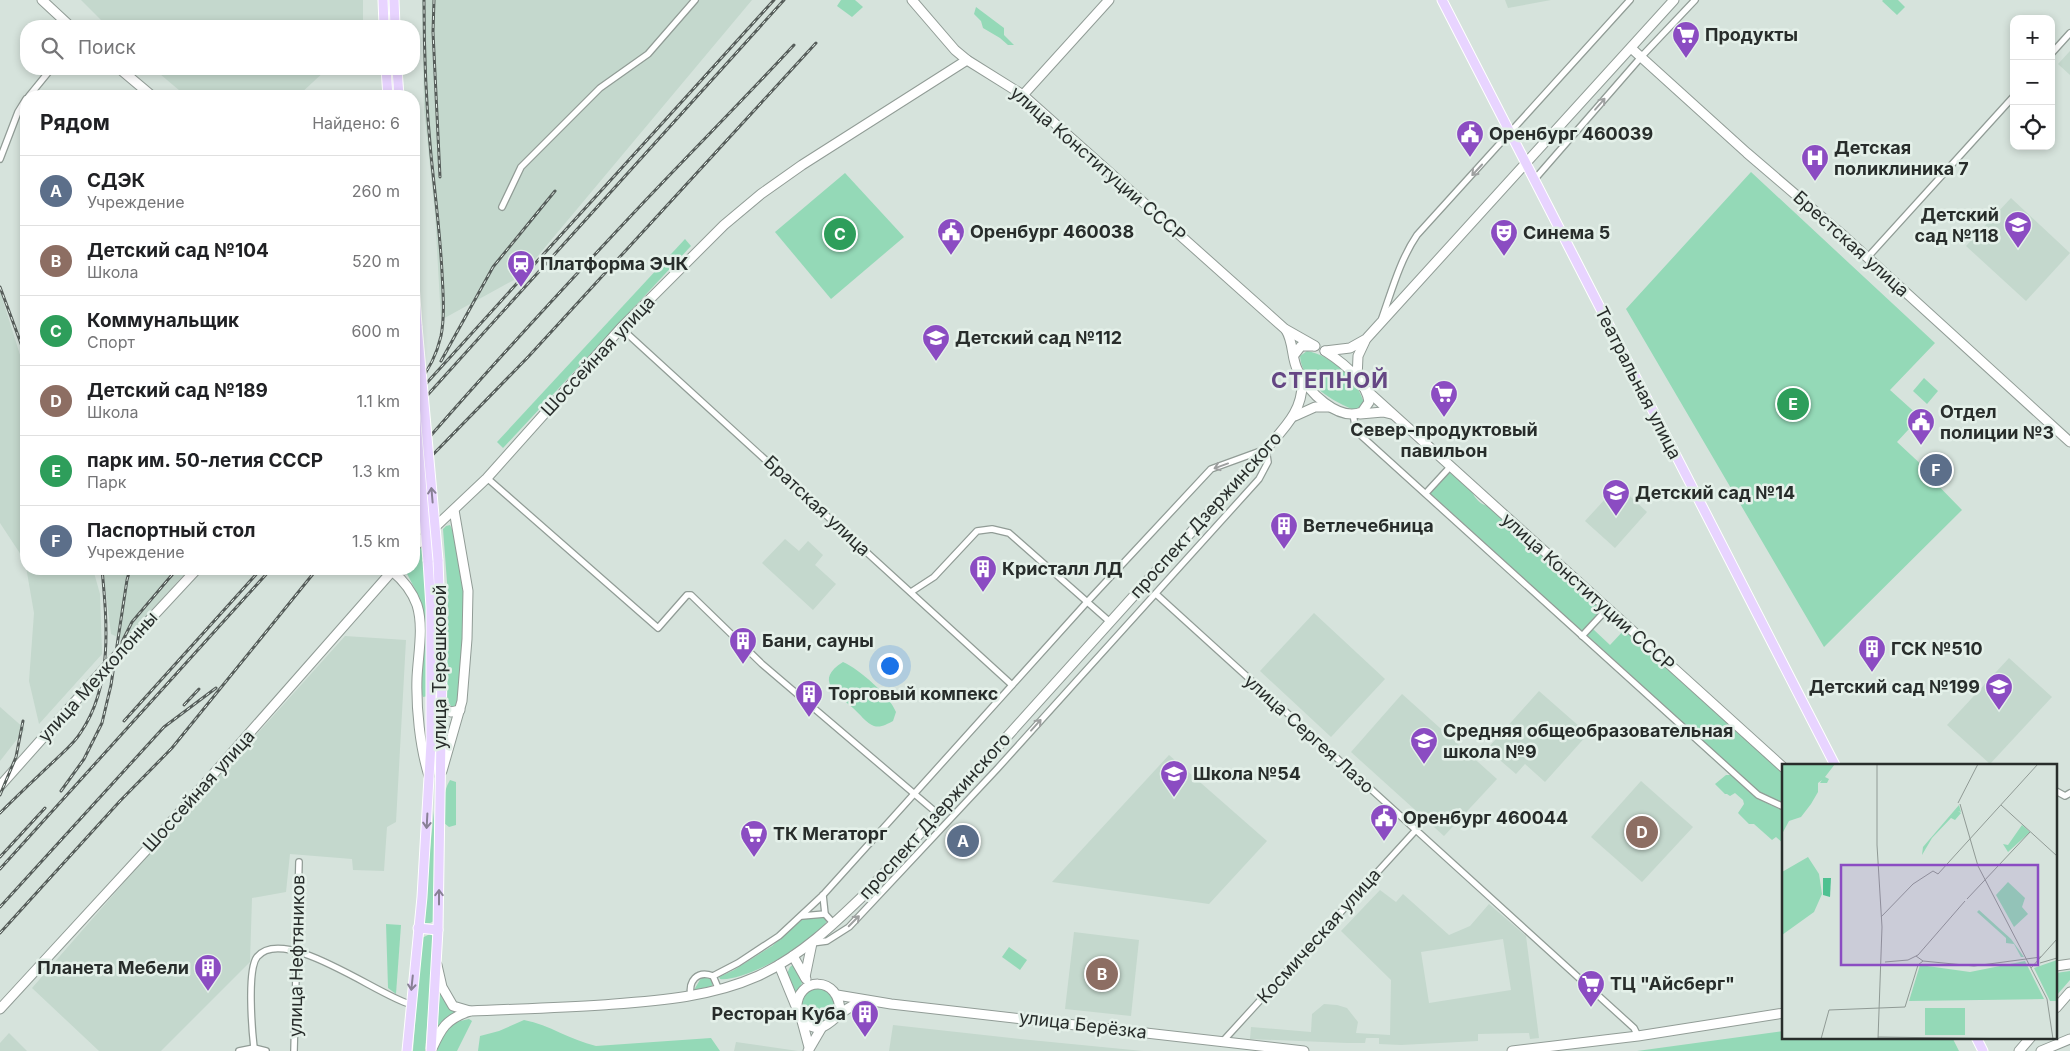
<!DOCTYPE html>
<html lang="ru">
<meta charset="utf-8">
<style>
:root{--surface:#fff;--page:#f2f2f2;--text:#202124;--muted:#757577;--line:#e0e0e0;--accent:#8b4cc2}
body{margin:0;font-family:Inter,sans-serif;background:var(--page);color:var(--text)}
.controls{position:absolute;right:15px;top:15px;display:grid;overflow:hidden;border-radius:10px;box-shadow:0 2px 8px #0003}
.controls button{width:45px;height:45px;display:grid;place-items:center;padding:0;border:0;border-bottom:1px solid var(--line);background:var(--surface);color:var(--text);font:25px sans-serif}
.you{position:absolute;left:889px;top:665px;width:18px;height:18px;margin:-12px;border:4px solid #fff;border-radius:50%;background:#1a73e8;box-shadow:0 0 0 8px #1a73e833}
.badge{display:grid;place-items:center;width:32px;height:32px;border-radius:50%;background:var(--accent);color:#fff;font-size:16px;font-weight:700}
.pin{position:absolute;translate:-50% -50%;border:2px solid #fff;box-shadow:0 1px 5px #0006}
.list{margin:0;padding:0;list-style:none}
h2{display:flex;justify-content:space-between;align-items:center;height:65px;margin:0;padding:0 20px;font-size:21px}
h2 small{font-size:16px;font-weight:400;color:var(--muted)}
.list li{display:grid;grid-template-columns:32px 1fr auto;gap:15px;align-items:center;box-sizing:border-box;height:70px;padding:0 20px;border-top:1px solid var(--line)}
.list b{display:block;font-size:19px;white-space:nowrap}
.list p{margin:0;font-size:16px;white-space:nowrap;color:var(--muted)}
.list em{font-size:16px;font-style:normal;color:var(--muted)}
.icon{flex:none;width:28px;height:28px;fill:none;stroke:currentColor;stroke-width:2;stroke-linecap:round;stroke-linejoin:round}
.map{position:relative;flex:none;width:2070px;height:1051px;overflow:hidden}
.search{position:absolute;background:var(--surface);box-shadow:0 2px 8px #0003;left:20px;top:20px;width:400px;height:55px;display:flex;align-items:center;gap:12px;box-sizing:border-box;padding:0 18px;border-radius:20px;color:var(--muted);font-size:19px}
.panel{position:absolute;background:var(--surface);box-shadow:0 2px 8px #0003;left:20px;top:90px;width:400px;height:485px;border-radius:20px}
.map>svg:first-child{display:block}
</style>
<div class="map">
<svg width="2070" height="1051" viewBox="0 0 2070 1051">
<rect width="100%" height="100%" fill="#d6e3dc"/>
<g fill="#c4d8cd" fill-rule="evenodd">
<path d="M81,0H363V26H107Z"/>
<path d="M422,0H752L521,276L441,320L435,214L424,109Z"/>
<path d="M1505,0H1551L1508,8Z"/>
<path d="M2070,51V75L2058,64Z"/>
<path d="M154,69H327L298,96H186Z"/>
<path d="M2011,198L2070,253L2026,301L1966,246Z"/>
<path d="M0,291L26,374V569H93L100,594L102,654L39,724L29,681L34,613L25,561L0,523Z"/>
<path d="M1618,485L1647,512L1615,548L1585,521Z"/>
<path d="M785,539L799,551L808,541L823,555L815,565L836,584L813,610L762,563Z"/>
<path d="M103,569H189L124,640L111,634Z"/>
<path d="M1314,613L1385,679L1331,737L1260,671Z"/>
<path d="M345,636L406,640L396,822L387,827L384,871L353,870L352,859L290,854L286,892L252,898L250,962L161,1051H99L32,988L148,855Z"/>
<path d="M2009,658L2052,697L1990,764L1947,725Z"/>
<path d="M1539,691L1588,734L1545,782L1525,764L1516,774L1487,749Z"/>
<path d="M1402,694L1497,779L1444,836L1351,752Z"/>
<path d="M0,707L25,729L0,761Z"/>
<path d="M1169,755L1267,841L1209,904L1052,882Z"/>
<path d="M1641,781L1693,827L1642,882L1591,837Z"/>
<path d="M1380,890L1396,902L1403,894L1449,935L1470,926L1489,904L1526,936L1539,1038L1530,1039L1529,1033L1478,1034V1041L1401,1045L1379,1044V1038H1366L1365,1043H1347L1250,1039L1251,1027L1311,1032L1312,1014L1324,1004L1337,1005L1347,1008L1358,1022L1356,1033L1390,1035L1391,980L1341,931ZM1503,939L1511,990L1429,1003L1421,952Z"/>
<path d="M1074,932L1139,940L1131,1016L1065,1009Z"/>
<path d="M893,1025L1020,1039L1143,1051H889Z"/>
<path d="M9,1033L27,1051H0V1043Z"/>
<path d="M736,1042L798,1051H734Z"/>
</g>
<g fill="#94d9b7">
<path d="M841,0H855L863,7L852,17L837,6Z"/>
<path d="M1883,0H1898L1905,7L1897,15L1882,1Z"/>
<path d="M976,7L1004,28V35L1014,45H1008L1000,38L983,28L981,21L974,14Z"/>
<path d="M1751,172L1935,343L1890,390L1920,417L1897,442L1926,469L1925,472L1962,510L1824,647L1626,309Z"/>
<path d="M845,173L904,237L831,299L775,232Z"/>
<path d="M685,239L691,246L503,448L497,442Z"/>
<path d="M1307,351C1331,355 1358,379 1364,404L1357,411C1333,402 1302,384 1300,356Z"/>
<path d="M1924,378L1938,391L1927,404L1913,391Z"/>
<path d="M1448,471L1472,491C1474,498 1481,505 1488,506L1599,607L1601,610L1582,631L1429,492Z"/>
<path d="M450,525L453,531L464,597L465,619L459,701L457,707L452,708L447,699L448,595L443,529L446,526Z"/>
<path d="M422,545L429,631L428,696L423,697L421,692L422,611L415,589L405,570L414,569V554Z"/>
<path d="M1593,629L1610,645L1625,629L1762,754L1784,773V804L1758,791L1587,635Z"/>
<path d="M843,662C859,669 890,696 896,712L893,721C887,724 881,728 874,726C867,724 859,713 853,708C836,693 814,680 843,662Z"/>
<path d="M1726,775H1731L1758,799L1784,811V844L1776,837L1772,840L1754,824H1749L1738,813L1744,804L1743,800L1735,793L1730,796L1727,794H1725L1715,784Z"/>
<path d="M450,780L456,782V825L449,827L444,823C443,809 442,793 450,780Z"/>
<path d="M434,811V921L430,923H425L423,917Z"/>
<path d="M823,915L827,920C821,941 741,983 720,979L719,977L734,970L772,946L804,918Z"/>
<path d="M386,924L401,925L396,994L388,988Z"/>
<path d="M430,934L434,937V944L425,1051H413L421,943L422,938Z"/>
<path d="M1009,947L1027,960L1020,970L1002,957Z"/>
<path d="M794,964L802,983L795,997L786,976L790,967Z"/>
<path d="M2070,971V980L2056,996V973Z"/>
<path d="M701,978H710L713,980L712,986L694,990Z"/>
<circle cx="818" cy="1006" r="18"/>
<path d="M440,993L450,1008L457,1012L443,1021L437,1029Z"/>
<path d="M469,1019L472,1021L457,1051H437C441,1031 450,1022 469,1019Z"/>
<path d="M524,1020C550,1025 570,1040 596,1046L711,1038L720,1051H478L480,1036L499,1031Z"/>
<path d="M1784,1031V1037H1952L1959,1051H1637Z"/>
</g>
<g fill="none" stroke-linecap="round" stroke-linejoin="round">
<defs>
<g id="street">
<path d="M2051,54L2070,33"/>
<path d="M29,96L51,69"/>
<path d="M0,159L18,112L26,99"/>
<path d="M1534,180L1642,56L1695,0"/>
<path d="M502,207L521,167L600,88L648,54L695,0"/>
<path d="M1867,258L2014,96"/>
<path d="M1382,318C1392,290 1400,260 1417,235L1630,0"/>
<path d="M621,328L1012,685"/>
<path d="M1353,414L1356,431L1758,795L1784,807"/>
<path d="M487,478L658,628L687,595H691L762,664L938,814"/>
<path d="M1426,493L1450,467"/>
<path d="M911,592L934,577L977,531L992,529L1009,533L1110,622"/>
<path d="M1156,594L1634,1028L1638,1036"/>
<path d="M1582,636L1607,609"/>
<path d="M2056,791L2065,796L2070,793"/>
<path d="M823,895L825,914L834,924"/>
<path d="M802,916L825,914"/>
<path d="M713,976L738,963L779,936L823,895L1087,602L1211,469L1266,449L1268,462L1259,479L997,769L849,927L827,941L812,943"/>
<path d="M691,996C688,981 697,970 713,976L719,990"/>
<path d="M1223,1041L1415,831"/>
<path d="M254,1048C252,1030 247,970 257,957C284,924 380,997 410,1004"/>
<path d="M239,1051L254,1048L266,1051"/>
<path d="M294,1051L299,862"/>
</g>
<g id="secondary">
<path d="M42,0L70,26"/>
<path d="M912,0L955,50L967,60L1023,95L1285,329L1315,346"/>
<path d="M1631,48L1747,153L1845,237L2070,442"/>
<path d="M120,69L152,96"/>
<path d="M1023,95L1109,0"/>
<path d="M1286,330C1294,343 1291,358 1298,371C1307,391 1338,422 1362,412L1369,402C1366,380 1342,362 1325,351"/>
<path d="M1325,351L1350,348L1366,339L1674,0"/>
<path d="M1294,355L1301,346H1314"/>
<path d="M1357,379L1358,356L1365,341"/>
<path d="M1362,386L1784,768"/>
<path d="M1360,414L1383,412L1391,414"/>
<path d="M1295,416L1315,407H1330"/>
<path d="M414,547L487,478L621,328L724,225L761,194L802,165L967,60"/>
<path d="M392,571C403,580 412,591 417,605C424,627 418,655 417,678C416,708 420,747 429,776"/>
<path d="M441,705L444,709L451,712L460,710"/>
<path d="M442,771L462,701L467,639L468,591L454,510"/>
<path d="M0,786L104,669L197,569"/>
<path d="M793,956L806,979"/>
<path d="M437,965L442,987L453,1006L470,1011"/>
<path d="M779,965L802,1021L809,1047"/>
<path d="M2056,966L2070,964"/>
<path d="M805,977L812,943"/>
<path d="M837,995L891,1004L1304,1051"/>
<path d="M2056,1008L2070,992"/>
<path d="M0,1009L150,846L394,569"/>
<path d="M797,1009C795,977 841,973 840,1014"/>
<path d="M802,1021C820,1035 827,1025 841,1013C848,1008 855,1004 863,1001"/>
<path d="M431,1051C441,1028 446,1019 470,1011C514,1009 558,1008 602,1005C654,1001 709,998 758,976C801,956 834,924 868,891L1266,449C1285,427 1304,410 1302,379"/>
<path d="M808,1051L822,1027"/>
<path d="M1512,1051L1638,1036L1784,1013"/>
<path d="M2019,1051L2031,1037"/>
<path d="M2041,1051L2070,1039"/>
</g>
<g id="primary">
<path d="M383,0L384,26"/>
<path d="M394,0L395,26"/>
<path d="M1442,0L1835,765"/>
<path d="M386,69L388,96"/>
<path d="M397,69L399,96"/>
<path d="M414,284L417,326"/>
<path d="M418,928L438,930"/>
<path d="M1976,1037L1983,1051"/>
<path d="M407,1051L422,897L431,743V608L428,561"/>
<path d="M431,1051L438,930L442,670L438,560"/>
</g>
</defs>
<use href="#street" stroke="#919c96" stroke-width="8"/>
<use href="#secondary" stroke="#919c96" stroke-width="11"/>
<use href="#primary" stroke="#fff" stroke-width="11"/>
<use href="#street" stroke="#fff" stroke-width="5.5"/>
<use href="#secondary" stroke="#fff" stroke-width="9"/>
<use href="#primary" stroke="#e8d4ff" stroke-width="9"/>
<defs>
<g id="rail">
<path d="M434,0L433,32L440,177"/>
<path d="M0,287L26,357"/>
<path d="M441,361L493,267L555,191"/>
<path d="M418,383C429,370 437,353 441,336C445,315 443,293 442,272C440,233 435,194 431,155C426,104 424,52 424,0"/>
<path d="M414,397L774,0"/>
<path d="M414,410L784,0"/>
<path d="M414,455C488,369 565,286 643,203C693,150 744,99 794,45"/>
<path d="M414,474L529,356L816,43"/>
<path d="M122,642L132,622L177,569"/>
<path d="M184,705L199,689"/>
<path d="M124,721L261,569"/>
<path d="M61,791L84,759L102,723L111,685L127,580L130,569"/>
<path d="M0,795L16,757L23,721"/>
<path d="M0,813C17,796 35,779 52,763C62,753 74,744 81,732C113,685 107,622 102,569"/>
<path d="M0,857L45,808"/>
<path d="M0,869L271,569"/>
<path d="M0,907L164,727L216,688"/>
<path d="M0,933L120,801L172,748L317,569"/>
</g>
</defs>
<use href="#rail" stroke="#565d5a" stroke-width="3"/>
<use href="#rail" stroke="#e4f0e9" stroke-width="1" stroke-dasharray="4" stroke-linecap="butt"/>
<defs>
<g id="primary-bridge">
<path d="M417,326L438,560"/>
<path d="M414,399L428,561"/>
</g>
</defs>
<use href="#primary-bridge" stroke="#fff" stroke-width="11" stroke-linecap="butt"/>
<use href="#primary-bridge" stroke="#e8d4ff" stroke-width="9"/>
</g>
<defs><path id="oneway-shaft" d="M-6 0H5M1.5-3L5.5 0L1.5 3" fill="none" stroke-width="1.6" stroke-linecap="round" stroke-linejoin="round" transform="scale(1.25)"/></defs>
<g stroke="#9ea0a0">
<use href="#oneway-shaft" transform="translate(1600 104) rotate(-49)"/>
<use href="#oneway-shaft" transform="translate(1477 170) rotate(133)"/>
<use href="#oneway-shaft" transform="translate(1221 466) rotate(160)"/>
<use href="#oneway-shaft" transform="translate(1036 725) rotate(-48)"/>
<use href="#oneway-shaft" transform="translate(854 921) rotate(-45)"/>
</g>
<g stroke="#888095">
<use href="#oneway-shaft" transform="translate(432 495) rotate(-95)"/>
<use href="#oneway-shaft" transform="translate(427 821) rotate(93)"/>
<use href="#oneway-shaft" transform="translate(439 897) rotate(-90)"/>
<use href="#oneway-shaft" transform="translate(412 983) rotate(96)"/>
</g>
<defs>
<symbol id="supermarket-pin" viewBox="-11 -11 22 30"><path d="M0 17L-7.5 6A9.5 9.5 0 1 1 7.5 6Z" fill="#8b4cc2" stroke="#e4f0e9"/><path d="M-6-5.5h2.5l.6 2H6L4.5 2H-2.5L-4.4-4H-6ZM-1.5 3.2a1.3 1.3 0 1 0 .1 0ZM3 3.2a1.3 1.3 0 1 0 .1 0Z" fill="#fff"/></symbol>
<symbol id="civic-pin" viewBox="-11 -11 22 30"><path d="M0 17L-7.5 6A9.5 9.5 0 1 1 7.5 6Z" fill="#8b4cc2" stroke="#e4f0e9"/><path d="M-.6-6.5H3V-4.5H.6V-3L4-1V1h2V6H-6V1h2V-1L-.6-3ZM-1.2 2.5V6h2.4V2.5Z" fill="#fff"/></symbol>
<symbol id="hospital-pin" viewBox="-11 -11 22 30"><path d="M0 17L-7.5 6A9.5 9.5 0 1 1 7.5 6Z" fill="#8b4cc2" stroke="#e4f0e9"/><path d="M-5-5h3v3.5h4V-5h3V5h-3V1.5h-4V5h-3Z" fill="#fff"/></symbol>
<symbol id="school-pin" viewBox="-11 -11 22 30"><path d="M0 17L-7.5 6A9.5 9.5 0 1 1 7.5 6Z" fill="#8b4cc2" stroke="#e4f0e9"/><path d="M0-5L7-2L0 1L-7-2ZM-4 1L0 2.5L4 1V4Q0 6-4 4Z" fill="#fff"/></symbol>
<symbol id="theatre-pin" viewBox="-11 -11 22 30"><path d="M0 17L-7.5 6A9.5 9.5 0 1 1 7.5 6Z" fill="#8b4cc2" stroke="#e4f0e9"/><path d="M-5-5.5Q0-4 5-5.5V0Q5 5 0 6Q-5 5-5 0ZM-3.3-2.5H-1v1.5H-3.3ZM1-2.5H3.3v1.5H1ZM-2.8 1Q0 5.5 2.8 1Z" fill="#fff"/></symbol>
<symbol id="station-pin" viewBox="-11 -11 22 30"><path d="M0 17L-7.5 6A9.5 9.5 0 1 1 7.5 6Z" fill="#8b4cc2" stroke="#e4f0e9"/><path d="M-3-6H3Q5-6 5-4V2Q5 4 3 4L4.5 6H3L1.5 4h-3L-3 6H-4.5L-3 4Q-5 4-5 2V-4Q-5-6-3-6ZM-3.5-4v3h7v-3ZM-3.5 1v1.5H-2V1ZM2 1v1.5H3.5V1Z" fill="#fff"/></symbol>
<symbol id="building-pin" viewBox="-11 -11 22 30"><path d="M0 17L-7.5 6A9.5 9.5 0 1 1 7.5 6Z" fill="#8b4cc2" stroke="#e4f0e9"/><path d="M-4-6H4V6H1V3H-1V6H-4ZM-2.5-4.3h1.7v1.8h-1.7ZM.8-4.3h1.7v1.8H.8ZM-2.5-1h1.7V.8h-1.7ZM.8-1h1.7V.8H.8Z" fill="#fff"/></symbol>
</defs>
<g fill-rule="evenodd">
<use href="#supermarket-pin" x="1670" y="19" width="32" height="43"/>
<use href="#civic-pin" x="1454" y="118" width="32" height="43"/>
<use href="#hospital-pin" x="1799" y="142" width="32" height="43"/>
<use href="#school-pin" x="2002" y="209" width="32" height="43"/>
<use href="#civic-pin" x="935" y="216" width="32" height="43"/>
<use href="#theatre-pin" x="1488" y="217" width="32" height="43"/>
<use href="#station-pin" x="505" y="248" width="32" height="43"/>
<use href="#school-pin" x="920" y="322" width="32" height="43"/>
<use href="#supermarket-pin" x="1428" y="378" width="32" height="43"/>
<use href="#civic-pin" x="1905" y="406" width="32" height="43"/>
<use href="#school-pin" x="1600" y="477" width="32" height="43"/>
<use href="#building-pin" x="1268" y="510" width="32" height="43"/>
<use href="#building-pin" x="967" y="553" width="32" height="43"/>
<use href="#building-pin" x="727" y="625" width="32" height="43"/>
<use href="#building-pin" x="1856" y="633" width="32" height="43"/>
<use href="#school-pin" x="1983" y="671" width="32" height="43"/>
<use href="#building-pin" x="793" y="678" width="32" height="43"/>
<use href="#school-pin" x="1408" y="725" width="32" height="43"/>
<use href="#school-pin" x="1158" y="758" width="32" height="43"/>
<use href="#civic-pin" x="1368" y="802" width="32" height="43"/>
<use href="#supermarket-pin" x="738" y="818" width="32" height="43"/>
<use href="#building-pin" x="192" y="952" width="32" height="43"/>
<use href="#supermarket-pin" x="1575" y="968" width="32" height="43"/>
<use href="#building-pin" x="849" y="998" width="32" height="43"/>
</g>
<g text-anchor="middle" stroke-width="5" stroke-linejoin="round" paint-order="stroke">
<g font-size="18" font-weight="bold" fill="#282d2b" stroke="#e4f0e9" text-anchor="start">
<text x="1705" y="41">Продукты</text>
<text x="1489" y="140">Оренбург 460039</text>
<text x="1834" y="154">Детская<tspan x="1834" dy="21">поликлиника 7</tspan></text>
<text x="1999" y="221" text-anchor="end">Детский<tspan x="1999" dy="21">сад №118</tspan></text>
<text x="970" y="238">Оренбург 460038</text>
<text x="1523" y="239">Синема 5</text>
<text x="540" y="270">Платформа ЭЧК</text>
<text x="955" y="344">Детский сад №112</text>
<text x="1940" y="418">Отдел<tspan x="1940" dy="21">полиции №3</tspan></text>
<text x="1444" y="436" text-anchor="middle">Север-продуктовый<tspan x="1444" dy="21">павильон</tspan></text>
<text x="1635" y="499">Детский сад №14</text>
<text x="1303" y="532">Ветлечебница</text>
<text x="1002" y="575">Кристалл ЛД</text>
<text x="762" y="647">Бани, сауны</text>
<text x="1891" y="655">ГСК №510</text>
<text x="1980" y="693" text-anchor="end">Детский сад №199</text>
<text x="828" y="700">Торговый компекс</text>
<text x="1443" y="737">Средняя общеобразовательная<tspan x="1443" dy="21">школа №9</tspan></text>
<text x="1193" y="780">Школа №54</text>
<text x="1403" y="824">Оренбург 460044</text>
<text x="773" y="840">ТК Мегаторг</text>
<text x="189" y="974" text-anchor="end">Планета Мебели</text>
<text x="1610" y="990">ТЦ "Айсберг"</text>
<text x="846" y="1020" text-anchor="end">Ресторан Куба</text>
</g>
<g font-size="18" fill="#282d2b" stroke="#e4f0e9">
<text transform="translate(1098 164) rotate(41)" y="6">улица Конституции СССР</text>
<text transform="translate(1851 244) rotate(42)" y="6">Брестская улица</text>
<text transform="translate(598 356) rotate(-47)" y="6">Шоссейная улица</text>
<text transform="translate(1638 383) rotate(63)" y="6">Театральная улица</text>
<text transform="translate(817 506) rotate(43)" y="6">Братская улица</text>
<text transform="translate(1206 515) rotate(-48)" y="6">проспект Дзержинского</text>
<text transform="translate(1588 592) rotate(42)" y="6">улица Конституции СССР</text>
<text transform="translate(440 667) rotate(-90)" y="6">улица Терешковой</text>
<text transform="translate(98 677) rotate(-48)" y="6">улица Мехколонны</text>
<text transform="translate(1309 734) rotate(42)" y="6">улица Сергея Лазо</text>
<text transform="translate(199 791) rotate(-48)" y="6">Шоссейная улица</text>
<text transform="translate(935 816) rotate(-48)" y="6">проспект Дзержинского</text>
<text transform="translate(1319 936) rotate(-48)" y="6">Космическая улица</text>
<text transform="translate(297 956) rotate(-89)" y="6">улица Нефтяников</text>
<text transform="translate(1083 1025) rotate(7)" y="6">улица Берёзка</text>
</g>
<g font-size="22" font-weight="bold" letter-spacing="1" fill="#654784" stroke="#e4f0e9">
<text x="1330" y="388">СТЕПНОЙ</text>
</g>
</g>
<g transform="translate(1782 764)">
<rect width="275" height="275" fill="#d6e3dc"/>
<path d="M0,0H53L43,13L47,15L45,19H38L40,16L36,19V28L29,40L19,53L7,57L0,70ZM177,41L179,48L176,47L179,49L173,56L169,54L150,74L140,91L141,83ZM240,61L248,68L226,88L221,80L226,81ZM26,93L37,110L40,130L32,148L0,171V108ZM226,118L243,134L240,143L246,150L232,163L214,131ZM197,146L229,175L242,193H239L232,180L224,179V174L195,148ZM275,196V237H268L252,204ZM243,197L262,235L127,237L138,201L188,208ZM143,244H183V271H143Z" fill="#94d9b7"/>
<path d="M41,114H49L48,133L41,131Z" fill="#4ec191"/>
<path fill="none" stroke="#909a95" stroke-width="1" d="M95,0V81L100,163L96,275M176,39L196,0M178,40L196,102L265,235L271,275M219,41L275,92M185,135L248,68M99,153L131,120L151,107L156,110L256,0M134,192L141,197L192,202L259,193M103,198L126,196L136,191L183,137M258,199L275,194M249,204L275,175M96,273L246,275M39,275L47,246L123,243L136,201L141,197"/>
<path fill="#8b4cc2" fill-opacity="0.15" stroke="#8b4cc2" stroke-width="2.5" d="M59,101H256V201H59Z"/>
<rect width="275" height="275" fill="none" stroke="#282d2b" stroke-width="2.5"/>
</g>
</svg>
<div class="controls">
<button>+</button>
<button>−</button>
<button><svg class="icon" aria-label="locate" viewBox="0 0 24 24"><circle cx="12" cy="12" r="6"/><path d="M12 2v4M12 18v4M2 12h4M18 12h4"/></svg></button>
</div>
<div class="you"></div>
<div class="pin badge" style="left:963px;top:841px;background:#5c6f8a">A</div>
<div class="pin badge" style="left:1102px;top:974px;background:#8d6e63">B</div>
<div class="pin badge" style="left:840px;top:234px;background:#2e9e5b">C</div>
<div class="pin badge" style="left:1642px;top:832px;background:#8d6e63">D</div>
<div class="pin badge" style="left:1793px;top:404px;background:#2e9e5b">E</div>
<div class="pin badge" style="left:1936px;top:470px;background:#5c6f8a">F</div>
<div class="search"><svg class="icon" aria-label="search" viewBox="0 0 24 24"><circle cx="10" cy="10" r="6"/><path d="M15 15l6 6"/></svg>Поиск</div>
<section class="panel">
<h2>Рядом<small>Найдено: 6</small></h2>
<ul class="list">
<li><span class="badge" style="background:#5c6f8a">A</span><div><b>СДЭК</b><p>Учреждение</p></div><em>260 m</em></li>
<li><span class="badge" style="background:#8d6e63">B</span><div><b>Детский сад №104</b><p>Школа</p></div><em>520 m</em></li>
<li><span class="badge" style="background:#2e9e5b">C</span><div><b>Коммунальщик</b><p>Спорт</p></div><em>600 m</em></li>
<li><span class="badge" style="background:#8d6e63">D</span><div><b>Детский сад №189</b><p>Школа</p></div><em>1.1 km</em></li>
<li><span class="badge" style="background:#2e9e5b">E</span><div><b>парк им. 50-летия СССР</b><p>Парк</p></div><em>1.3 km</em></li>
<li><span class="badge" style="background:#5c6f8a">F</span><div><b>Паспортный стол</b><p>Учреждение</p></div><em>1.5 km</em></li>
</ul>
</section>
</div>
